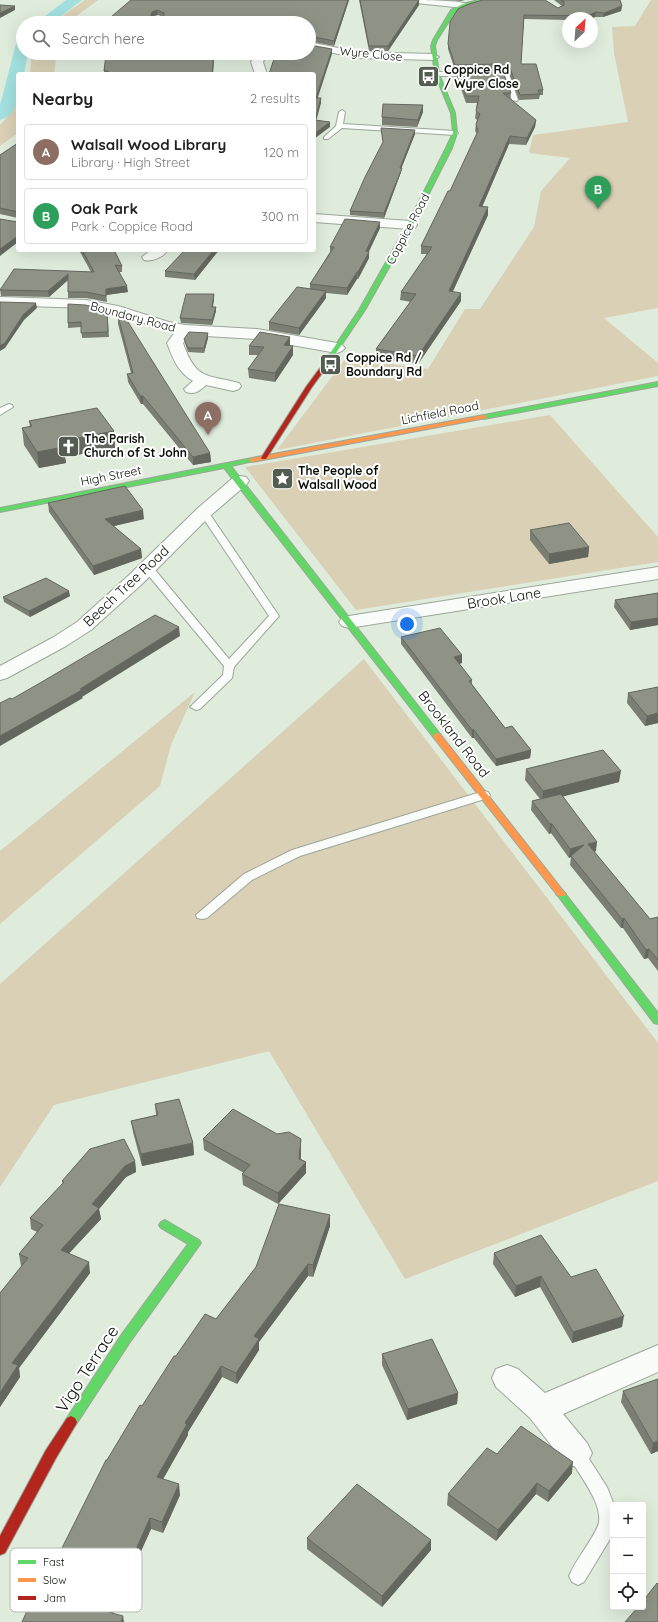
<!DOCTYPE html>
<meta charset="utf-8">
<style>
:root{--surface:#fff;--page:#f6f6f6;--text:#222;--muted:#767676;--line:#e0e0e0;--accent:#1a73e8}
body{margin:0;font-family:Quicksand,sans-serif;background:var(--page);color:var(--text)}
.controls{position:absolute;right:12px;bottom:12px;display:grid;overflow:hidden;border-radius:4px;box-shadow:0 4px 16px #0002}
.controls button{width:36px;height:36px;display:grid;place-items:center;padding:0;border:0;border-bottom:1px solid var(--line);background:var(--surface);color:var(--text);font:20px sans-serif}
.compass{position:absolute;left:562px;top:12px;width:36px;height:36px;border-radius:50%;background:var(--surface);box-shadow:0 4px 16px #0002;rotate:26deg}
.you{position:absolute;left:407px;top:624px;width:14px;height:14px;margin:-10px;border:3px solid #fff;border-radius:50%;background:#1a73e8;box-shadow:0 0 0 6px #1a73e833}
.badge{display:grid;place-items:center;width:26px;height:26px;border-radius:50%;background:var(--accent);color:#fff;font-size:13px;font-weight:700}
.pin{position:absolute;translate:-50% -33px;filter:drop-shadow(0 1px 2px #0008)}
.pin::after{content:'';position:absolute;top:21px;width:14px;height:12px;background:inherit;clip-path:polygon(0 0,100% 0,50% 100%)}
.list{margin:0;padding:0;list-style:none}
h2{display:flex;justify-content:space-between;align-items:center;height:52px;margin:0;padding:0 16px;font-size:17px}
h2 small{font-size:13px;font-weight:400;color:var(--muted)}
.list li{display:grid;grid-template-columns:26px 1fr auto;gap:12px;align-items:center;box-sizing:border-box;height:56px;margin:0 8px 8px;padding:0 8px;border:1px solid var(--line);border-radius:4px}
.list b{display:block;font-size:15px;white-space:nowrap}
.list p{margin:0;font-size:13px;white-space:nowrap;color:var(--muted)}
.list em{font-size:13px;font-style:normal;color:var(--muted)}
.icon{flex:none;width:22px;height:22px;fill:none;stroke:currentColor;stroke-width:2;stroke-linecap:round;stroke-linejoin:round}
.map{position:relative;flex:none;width:658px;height:1622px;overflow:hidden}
.search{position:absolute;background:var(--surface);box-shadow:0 4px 16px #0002;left:16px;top:16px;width:300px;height:44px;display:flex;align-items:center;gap:10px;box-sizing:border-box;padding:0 14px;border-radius:22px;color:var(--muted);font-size:15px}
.panel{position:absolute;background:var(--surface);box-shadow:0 4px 16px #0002;left:16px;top:72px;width:300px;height:180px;border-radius:4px}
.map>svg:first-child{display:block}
</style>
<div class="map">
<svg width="658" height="1622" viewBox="0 0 658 1622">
<rect width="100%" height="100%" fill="#dfecdc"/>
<g fill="#d9d0b6">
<path d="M85,0H98L67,23H52Z"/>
<path d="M651,0H658V308L604,318L658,363V376L277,450L346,358L428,369L465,309H480L534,227L541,191L570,158L529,153L533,135L628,122L614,53L612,27L635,26Z"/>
<path d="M32,53H57L54,74H30Z"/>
<path d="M18,101V133L0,146V125L14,109Z"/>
<path d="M550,415L658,537V562L356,610L245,467Z"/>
<path d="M364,659L658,1043V1181L405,1279L269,1051L54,1105L0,1187V984Z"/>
<path d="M195,692L171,745L160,786L0,924V851Z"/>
</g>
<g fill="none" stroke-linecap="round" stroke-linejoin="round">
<g fill="#a2dfde" fill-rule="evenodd">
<path d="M66,0H82L52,23H36Z"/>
<path d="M23,40V53H28L24,74H18C18,91 21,115 0,120V105L16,44L18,41Z"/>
</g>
<defs>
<g id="lane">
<path d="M500,71L509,74L518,100L517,101L512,100L503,75L437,76L434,74L437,72Z"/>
<path d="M342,110L345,112L343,124L455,131L458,133L455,135L342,128L328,139H324V137L336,126L339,112Z"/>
<path d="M9,404L12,405L13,407L0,415V408Z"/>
<path d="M204,509L207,510L279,616L234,667L232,678L200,709L196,710L190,707L223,675L224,666L143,569L142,567L143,565H151L229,659L269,616L199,512Z"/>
<path d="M484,791L488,792L490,795L488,798L300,856L252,880L207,918L202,919L197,918L196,915L244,874L292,850Z"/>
<path d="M576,1445L582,1448L607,1487L614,1505L613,1534L584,1582L578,1585L572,1582L569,1576C576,1559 589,1545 597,1528C608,1507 576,1472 567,1453L570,1448Z"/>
</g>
<g id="street">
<path d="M411,0C423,0 462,0 469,5L464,8L416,3Z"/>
<path d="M309,42L358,52L433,54L439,57L433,60L358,58L309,48Z"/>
<path d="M256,53H268L263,62L267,74H255L251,62Z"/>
<path d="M314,214L410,221L415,222L417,225L415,228L410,229L314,222Z"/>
<path d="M151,250H168C163,257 152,262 144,260L142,257Z"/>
<path d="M0,297L86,300L118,306L169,322L185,325L257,329L337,343L342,345L345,348L342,351L337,353L257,339L189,335L183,343C196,380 205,374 239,383L241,386L239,389L233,391L206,385C199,391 195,395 186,392L184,389L193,381C178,372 173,359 167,343L175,332L110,313L86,308L0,305Z"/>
<path d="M240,476L246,477L249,481L246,485L210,516L142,584L91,630L66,646L7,678L0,680V666L52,638L77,622L128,576L198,508L234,477Z"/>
<path d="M658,567V579L349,628L342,626L339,622L342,618L349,616Z"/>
<path d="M658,1345V1372L563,1414L587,1443L592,1453L587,1463L576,1467L565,1463L530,1418L496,1387L492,1378L496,1369L507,1365L518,1369L545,1393Z"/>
</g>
<g id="fast">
<path d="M478,0H485L465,6L455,12L437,40L435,46L439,74L455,113L457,133L452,148L413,225L365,310L332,359H328L327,358L359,310L407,225L446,148L453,133L451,113L435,74L431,46L433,40L451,10L463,4Z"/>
<path d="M658,382V386L484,419L481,417L484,415Z"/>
<path d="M252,458L255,460L254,461L231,466L440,734L441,736L440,738H434L224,468L0,512V508Z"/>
<path d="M561,891L564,892L658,1013V1024L654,1023L558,896L556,894L558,892Z"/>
<path d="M165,1220L199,1240L201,1243L130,1342L75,1426L71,1428L67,1426L65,1422L67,1418L122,1334L188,1244L161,1228L159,1225L161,1222Z"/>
</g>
<g id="slow">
<path d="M484,415L487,417L486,418L252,462L249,460L252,458Z"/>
<path d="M437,733L440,734L564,892L566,894L564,896H558L434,738L433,736L434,734Z"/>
</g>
<g id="jam">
<path d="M328,357L333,358L312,387L266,459H262L261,458L306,387Z"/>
<path d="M71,1416L75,1418L77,1422L75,1426L56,1458L5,1553L0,1555V1536L46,1450L67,1418Z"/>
</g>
</defs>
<use href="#lane" stroke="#9ca69a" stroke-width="2"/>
<use href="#street" stroke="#9ca69a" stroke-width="2"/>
<use href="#fast" stroke="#9ca69a" stroke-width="2"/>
<use href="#slow" stroke="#9ca69a" stroke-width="2"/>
<use href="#jam" stroke="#9ca69a" stroke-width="2"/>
<use href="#lane" fill="#fafcfa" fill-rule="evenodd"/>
<use href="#street" fill="#fafcfa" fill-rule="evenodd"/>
<use href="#fast" fill="#63d668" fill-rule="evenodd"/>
<use href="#slow" fill="#ff974d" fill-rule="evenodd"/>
<use href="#jam" fill="#b3261e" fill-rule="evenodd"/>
</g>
<g fill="#7a7e73" fill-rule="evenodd">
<path d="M131,0H349L334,46L309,41V23H103L111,17ZM158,15L163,17L161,20L152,19L153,16Z"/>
<path d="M359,0H419V5L388,51H369Z"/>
<path d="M447,0H465L461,1Z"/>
<path d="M483,0L558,8L562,6L554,0H620L622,6L621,11L603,17H595L592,18H568V20L524,19L521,64L543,90V95H540L539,99L519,100L509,73L503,70L511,93L510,99L536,120L535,127L526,145L509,144L482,207L488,215L452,292L461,301L418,364L376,358V349L411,302L400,300L401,292L427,254H421V246L450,191L477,134L475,131L476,124L477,120L475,118L476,111L477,103H466L457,77V70H500H455L448,49V44Z"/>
<path d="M97,53H214L213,74H104V71L106,60H97Z"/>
<path d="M423,112L417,127L382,125V117Z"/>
<path d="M381,128L415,134L401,168V172L384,218L350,215V211L383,143Z"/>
<path d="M18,143V218L0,214V155Z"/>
<path d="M380,228L368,252L369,258L358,279H357L347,295L326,293V298L299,335L269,330V322L310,289V284L330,252V247Z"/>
<path d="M79,250H114L122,266V272H119L128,292L106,295L107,302L86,298H68V280L49,297L1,296L0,289L91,272Z"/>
<path d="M219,250L195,280L165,277V271Z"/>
<path d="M214,294V299L213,307H216V311L212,325L181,323L180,318Z"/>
<path d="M107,309L109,337L82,338L81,327L68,328V323Z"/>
<path d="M118,316L210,453L211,462L193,465L143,404H141L128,382L127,374L131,373L118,324Z"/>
<path d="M208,333V338L204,353L188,352L185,343L184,339Z"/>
<path d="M290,337V346H293V355L275,382L249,378L248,369L258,355H249V346Z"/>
<path d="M29,421L114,431L115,448L65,457L66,463L39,468L24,445L22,428L30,427Z"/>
<path d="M48,503L144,519L113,526L141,549L142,558L94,575L49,512Z"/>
<path d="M530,530L589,547L588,557L549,564L530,540Z"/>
<path d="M658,593V625L630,630L614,607L615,600Z"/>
<path d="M70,596L30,617L4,602L3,597Z"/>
<path d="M401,637L462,655V663L459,664L472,680V684L505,728L531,750L530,758L496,766L474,738H472L401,644Z"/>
<path d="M658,687V723L645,726L627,703L628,693Z"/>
<path d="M526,769L619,782L563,796L596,851L594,852L650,919L658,917V971L648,958L644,959L623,928H621L570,865L571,857L569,858L551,833L549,834L531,810L532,801L540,799L525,780Z"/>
<path d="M155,1104L193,1143L194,1155L142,1166L133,1132L131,1121L156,1115Z"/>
<path d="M277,1134L301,1139V1159L306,1162V1173L278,1204L243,1185L242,1174L244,1173L204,1150L203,1139Z"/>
<path d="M135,1161L136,1172L126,1177L99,1209L101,1219L69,1253L90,1273L19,1368L20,1377L0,1407V1293L22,1266H21L19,1254L37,1232L31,1229L30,1218L63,1184L62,1181Z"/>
<path d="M330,1226L313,1277L308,1276L259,1342V1350L237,1384L222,1377L188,1432V1435L163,1479L180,1495L163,1533L151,1529L113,1613L41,1590L107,1460L142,1406L176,1356L216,1319Z"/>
<path d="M494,1253L571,1277L622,1327L572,1343L540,1287L515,1297L493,1264Z"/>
<path d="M382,1354L458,1393L457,1404L407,1420L382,1365Z"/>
<path d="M623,1391L658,1451L651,1454L621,1402Z"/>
<path d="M497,1454L572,1473L548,1502L536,1494L496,1541L447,1505L448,1494Z"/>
<path d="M307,1538L431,1540V1550L382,1607L307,1549Z"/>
</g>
<g fill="#63675e">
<path d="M348,0H349L334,46V41Z"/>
<path d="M419,0V5L388,51V46Z"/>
<path d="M15,6V10L0,18V13Z"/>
<path d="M622,6L621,11L603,17L604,13Z"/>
<path d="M157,10L158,15L153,16L150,23V19L152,12Z"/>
<path d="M596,12L595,17L592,18H587V16Z"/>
<path d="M332,49V54L316,103V98Z"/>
<path d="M214,53L213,74H212Z"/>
<path d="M321,98V103L315,125V120Z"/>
<path d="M423,105V112L417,127L418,120Z"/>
<path d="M536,120L535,127L526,145L527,138Z"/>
<path d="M330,122V127L314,139V134Z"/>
<path d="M415,130V134L400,172V168Z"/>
<path d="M510,136L509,144L479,214V206Z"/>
<path d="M402,168L401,172L384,218V213Z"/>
<path d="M488,207V215L449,300V291Z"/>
<path d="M380,222V228L366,258V251Z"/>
<path d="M18,236V242L0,256V249Z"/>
<path d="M214,250H219L195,280L194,274Z"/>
<path d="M369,252V258L358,279V272Z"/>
<path d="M357,272V279L347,295V288Z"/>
<path d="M68,274V280L49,297L48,291Z"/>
<path d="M127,286L128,292L106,295L107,302L106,289Z"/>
<path d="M326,291V298L299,335V328Z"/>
<path d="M461,293V301L418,364V356Z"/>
<path d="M214,294V299L212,311V307Z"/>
<path d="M36,303L37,308L24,320L5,348L0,351V346L23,315Z"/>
<path d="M216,307V311L212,325V320Z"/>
<path d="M208,333V338L204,353V348Z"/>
<path d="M290,337V346L284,345Z"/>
<path d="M293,346V355L275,382V373Z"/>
<path d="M140,396H143V404H141Z"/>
<path d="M114,431L115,448L65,457L66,463L39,468L37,452L61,441Z"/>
<path d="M210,453L211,462L193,465V457Z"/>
<path d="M143,510L144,519L106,528L105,519Z"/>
<path d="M589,547L588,557L549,564V554Z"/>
<path d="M141,549L142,558L94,575L93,566Z"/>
<path d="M69,591L70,596L30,617L29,611Z"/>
<path d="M658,618V625L630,630L631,622Z"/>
<path d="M179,627L180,636L82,697L83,698L0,746V736L80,689Z"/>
<path d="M462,655V663L454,665V657Z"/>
<path d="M658,713V723L645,726L647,716Z"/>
<rect x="472" y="730" width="2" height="8"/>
<path d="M531,750L530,758L496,766V759Z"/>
<path d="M621,771L619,782L542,802L543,791Z"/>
<path d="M550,824H552L551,833L549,834Z"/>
<path d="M597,842L596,851L587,853L588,844Z"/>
<path d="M584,845L571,856V857L569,858L570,849Z"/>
<path d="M624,918L623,928H621L622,919Z"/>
<path d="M649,949L648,958L644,959L646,950Z"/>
<path d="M301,1139V1150L300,1168L306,1162V1173L278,1204V1193L299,1159Z"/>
<path d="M193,1143L194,1155L142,1166L141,1154Z"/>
<path d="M135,1161L136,1172L126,1177L99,1209L101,1219L62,1261L61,1250L92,1204L125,1166Z"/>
<path d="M330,1215V1226L313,1277V1265Z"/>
<path d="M89,1262L90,1273L19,1368L20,1377L0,1407V1393L12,1363Z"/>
<path d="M308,1264V1276L259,1342V1350L237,1384L236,1373L254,1336Z"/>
<path d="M541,1276L540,1287L515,1297L516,1286Z"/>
<path d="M624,1316L622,1327L572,1343L573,1332Z"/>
<path d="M221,1366L222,1377L188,1432V1435L158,1488L157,1477L185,1423Z"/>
<path d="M458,1393L457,1404L407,1420L408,1409Z"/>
<path d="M658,1441V1451L651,1454L653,1443Z"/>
<path d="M573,1462L572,1473L548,1502L549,1491Z"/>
<path d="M537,1483L536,1494L496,1541L498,1530Z"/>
<path d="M179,1484L180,1495L163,1533L162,1522Z"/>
<path d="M150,1518L151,1529L109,1622L108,1612Z"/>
<path d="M431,1540V1550L382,1607V1596Z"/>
<path d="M123,1616L124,1622H121Z"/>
</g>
<g fill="#8e9386" stroke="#63675e" fill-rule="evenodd">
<path d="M131,0H348L334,41L309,36V23H103L104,17H111ZM157,10L164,13V15L161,20L150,19L152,12Z"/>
<path d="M360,0H419L388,46H369Z"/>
<path d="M483,0H545L558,8L564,5V2L561,0H620L622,6L604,13L596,12L587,16L524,15L521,64H536L543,90H538L540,94L520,95L510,68L500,64L455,65L448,44L450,22L458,9L469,4Z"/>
<path d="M0,5L15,6L0,13Z"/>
<path d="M309,45L332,49L316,98H321L315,120L330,122L314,134V74H269L276,53H309Z"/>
<path d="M97,53H214L212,74H108V71H104L106,55H97Z"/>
<path d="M457,70H502L511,93H503L536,120L527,138L510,136L479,206L488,207L449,291L461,293L418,356L376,349L416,294L401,292L432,247L421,246L448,191H450L478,131L476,124L480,114L476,111L479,96H466Z"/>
<path d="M383,104L423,105L418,120L382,117Z"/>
<path d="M381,128L415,130L400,168H402L384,213L350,211L365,177L383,142Z"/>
<path d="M18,143V212L0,208V155Z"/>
<path d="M0,219L18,222V236L0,249Z"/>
<path d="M345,219L380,222L366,251L369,252L358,272H357L347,288L310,284L334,247H330Z"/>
<path d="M82,250H114L122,266L115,265L127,286L106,289V296L86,292H68V274L48,291L0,290L14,269L94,272Z"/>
<path d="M185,250H214L194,274L165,271Z"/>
<path d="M297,287L326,291L299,328L269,322Z"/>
<path d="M186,294H214L212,307H216L212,320L180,318Z"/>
<path d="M0,302L36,303L23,315L5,343L0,346Z"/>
<path d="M68,304L85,305L107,309L108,332L81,333V322L68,323Z"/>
<path d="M123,314L210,453L193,457L143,396H140L127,374L133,373L118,316Z"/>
<path d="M189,332L208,333L204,348H188L184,339Z"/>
<path d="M260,332L290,337L284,345L293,346L275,373L248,369L264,347L249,346Z"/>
<path d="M97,408L114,431L61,441L64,447L37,452L22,428L32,426L29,421Z"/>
<path d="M125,486L143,510L105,519L141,549L93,566L48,503Z"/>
<path d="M569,523L589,547L549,554L530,530Z"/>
<path d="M46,578L69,591L29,611L3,597Z"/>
<path d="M658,593V618L631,622L615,600Z"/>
<path d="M155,615L179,627L80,689L82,690L0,736V703L10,698L12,699L40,683Z"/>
<path d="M440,628L462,655L454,657L472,680L469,681L505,728L512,726L531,750L496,759L474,730H472L401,637Z"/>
<path d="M658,687V713L647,716L628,693Z"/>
<path d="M603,750L621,771L543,791L526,769Z"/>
<path d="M561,794L597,842L588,844L650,919L658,917V960L649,949L646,950L624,918L622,919L571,856L584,845L570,849L552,824H550L532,801Z"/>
<path d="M179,1099L193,1143L141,1154L131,1121L158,1115L155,1104Z"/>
<path d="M233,1109L277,1134L289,1132L301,1139L299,1159L306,1162L278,1193L242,1174L250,1165L203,1139Z"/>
<path d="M124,1139L135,1161L125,1166L92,1204L99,1208L61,1250L89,1262L12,1363L18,1365L0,1393V1293L28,1258L19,1254L43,1225L30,1218L64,1182L62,1181L90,1149Z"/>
<path d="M279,1204L330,1215L313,1265L308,1264L254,1336L259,1339L236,1373L221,1366L185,1423L187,1424L157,1477L179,1484L162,1522L150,1518L108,1612L123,1616L121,1622H22L37,1589L41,1590L106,1460H107L140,1405L142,1406L174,1356H176L205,1314L216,1319L256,1267Z"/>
<path d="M541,1235L571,1277L596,1269L624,1316L573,1332L541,1276L516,1286L494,1253Z"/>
<path d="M432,1339L458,1393L408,1409L382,1354Z"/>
<path d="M658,1379V1441L653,1443L623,1391Z"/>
<path d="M521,1426L573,1462L549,1491L537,1483L498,1530L448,1494L487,1448L497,1454Z"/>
<path d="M357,1484L431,1540L382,1596L307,1538Z"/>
<path d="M657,1583L658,1584V1622H625L638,1607H643V1601Z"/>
</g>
<defs>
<symbol id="bus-square" viewBox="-11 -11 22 22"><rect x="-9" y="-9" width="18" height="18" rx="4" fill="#535c51" stroke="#fff"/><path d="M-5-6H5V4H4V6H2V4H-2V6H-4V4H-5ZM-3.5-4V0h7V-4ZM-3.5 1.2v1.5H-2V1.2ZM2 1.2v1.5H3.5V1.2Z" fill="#fff"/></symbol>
<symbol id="church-square" viewBox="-11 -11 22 22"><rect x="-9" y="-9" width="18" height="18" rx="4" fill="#535c51" stroke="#fff"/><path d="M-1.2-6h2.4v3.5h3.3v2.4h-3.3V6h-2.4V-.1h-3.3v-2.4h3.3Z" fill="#fff"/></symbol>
<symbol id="sight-square" viewBox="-11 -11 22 22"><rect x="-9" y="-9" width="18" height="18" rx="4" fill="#535c51" stroke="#fff"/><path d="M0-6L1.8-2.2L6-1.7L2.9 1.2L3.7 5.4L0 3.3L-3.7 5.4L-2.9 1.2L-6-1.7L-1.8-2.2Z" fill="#fff"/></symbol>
</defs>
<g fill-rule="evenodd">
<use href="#bus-square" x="416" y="64" width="25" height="25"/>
<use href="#bus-square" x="318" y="352" width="25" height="25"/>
<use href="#church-square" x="56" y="434" width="25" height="25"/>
<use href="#sight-square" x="270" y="466" width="25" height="25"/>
</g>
<g text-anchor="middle" stroke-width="4" stroke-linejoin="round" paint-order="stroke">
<g font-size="12" fill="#080f06" stroke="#fff">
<text transform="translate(371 54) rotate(6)" y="4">Wyre Close</text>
<text transform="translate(408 229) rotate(-62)" y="4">Coppice Road</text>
<text transform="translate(133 317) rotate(15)" y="4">Boundary Road</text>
<text transform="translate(440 413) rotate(-11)" y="4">Lichfield Road</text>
<text transform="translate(111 476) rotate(-11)" y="4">High Street</text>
</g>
<g font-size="12" font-weight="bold" fill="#080f06" stroke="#fff" text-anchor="start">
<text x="444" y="74">Coppice Rd<tspan x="444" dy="14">/ Wyre Close</tspan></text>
<text x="346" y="362">Coppice Rd /<tspan x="346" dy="14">Boundary Rd</tspan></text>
<text x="84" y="443">The Parish<tspan x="84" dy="14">Church of St John</tspan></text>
<text x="298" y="475">The People of<tspan x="298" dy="14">Walsall Wood</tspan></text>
</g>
<g font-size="14" fill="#080f06" stroke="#fff">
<text transform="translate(126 586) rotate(-43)" y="5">Beech Tree Road</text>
<text transform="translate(504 598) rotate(-9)" y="5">Brook Lane</text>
<text transform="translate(454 734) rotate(52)" y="5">Brookland Road</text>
</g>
<g font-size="17" fill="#080f06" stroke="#fff">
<text transform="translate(87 1369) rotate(-57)" y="6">Vigo Terrace</text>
</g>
</g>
<rect x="10" y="1548" width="132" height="64" rx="6" fill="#fff" stroke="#b5b7b4" stroke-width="1"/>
<rect x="18" y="1560" width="18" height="4" fill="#63d668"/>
<rect x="18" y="1578" width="18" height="4" fill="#ff974d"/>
<rect x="18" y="1596" width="18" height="4" fill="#b3261e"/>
<g font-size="11" fill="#080f06">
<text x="43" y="1566">Fast</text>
<text x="43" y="1584">Slow</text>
<text x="43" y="1602">Jam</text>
</g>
</svg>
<div class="controls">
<button>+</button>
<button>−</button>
<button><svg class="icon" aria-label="locate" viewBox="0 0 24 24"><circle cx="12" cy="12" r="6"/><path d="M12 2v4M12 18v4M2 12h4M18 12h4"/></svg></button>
</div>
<svg class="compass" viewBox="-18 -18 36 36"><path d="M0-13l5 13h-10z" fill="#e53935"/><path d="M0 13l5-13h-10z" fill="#767676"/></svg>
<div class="you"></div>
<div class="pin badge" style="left:208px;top:435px;background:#8d6e63">A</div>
<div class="pin badge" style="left:598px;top:209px;background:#2e9e5b">B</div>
<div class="search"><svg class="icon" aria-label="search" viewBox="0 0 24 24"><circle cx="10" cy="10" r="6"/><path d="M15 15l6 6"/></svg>Search here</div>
<section class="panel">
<h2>Nearby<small>2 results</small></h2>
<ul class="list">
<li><span class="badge" style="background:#8d6e63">A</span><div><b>Walsall Wood Library</b><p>Library · High Street</p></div><em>120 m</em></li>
<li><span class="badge" style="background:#2e9e5b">B</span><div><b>Oak Park</b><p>Park · Coppice Road</p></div><em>300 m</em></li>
</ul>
</section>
</div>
